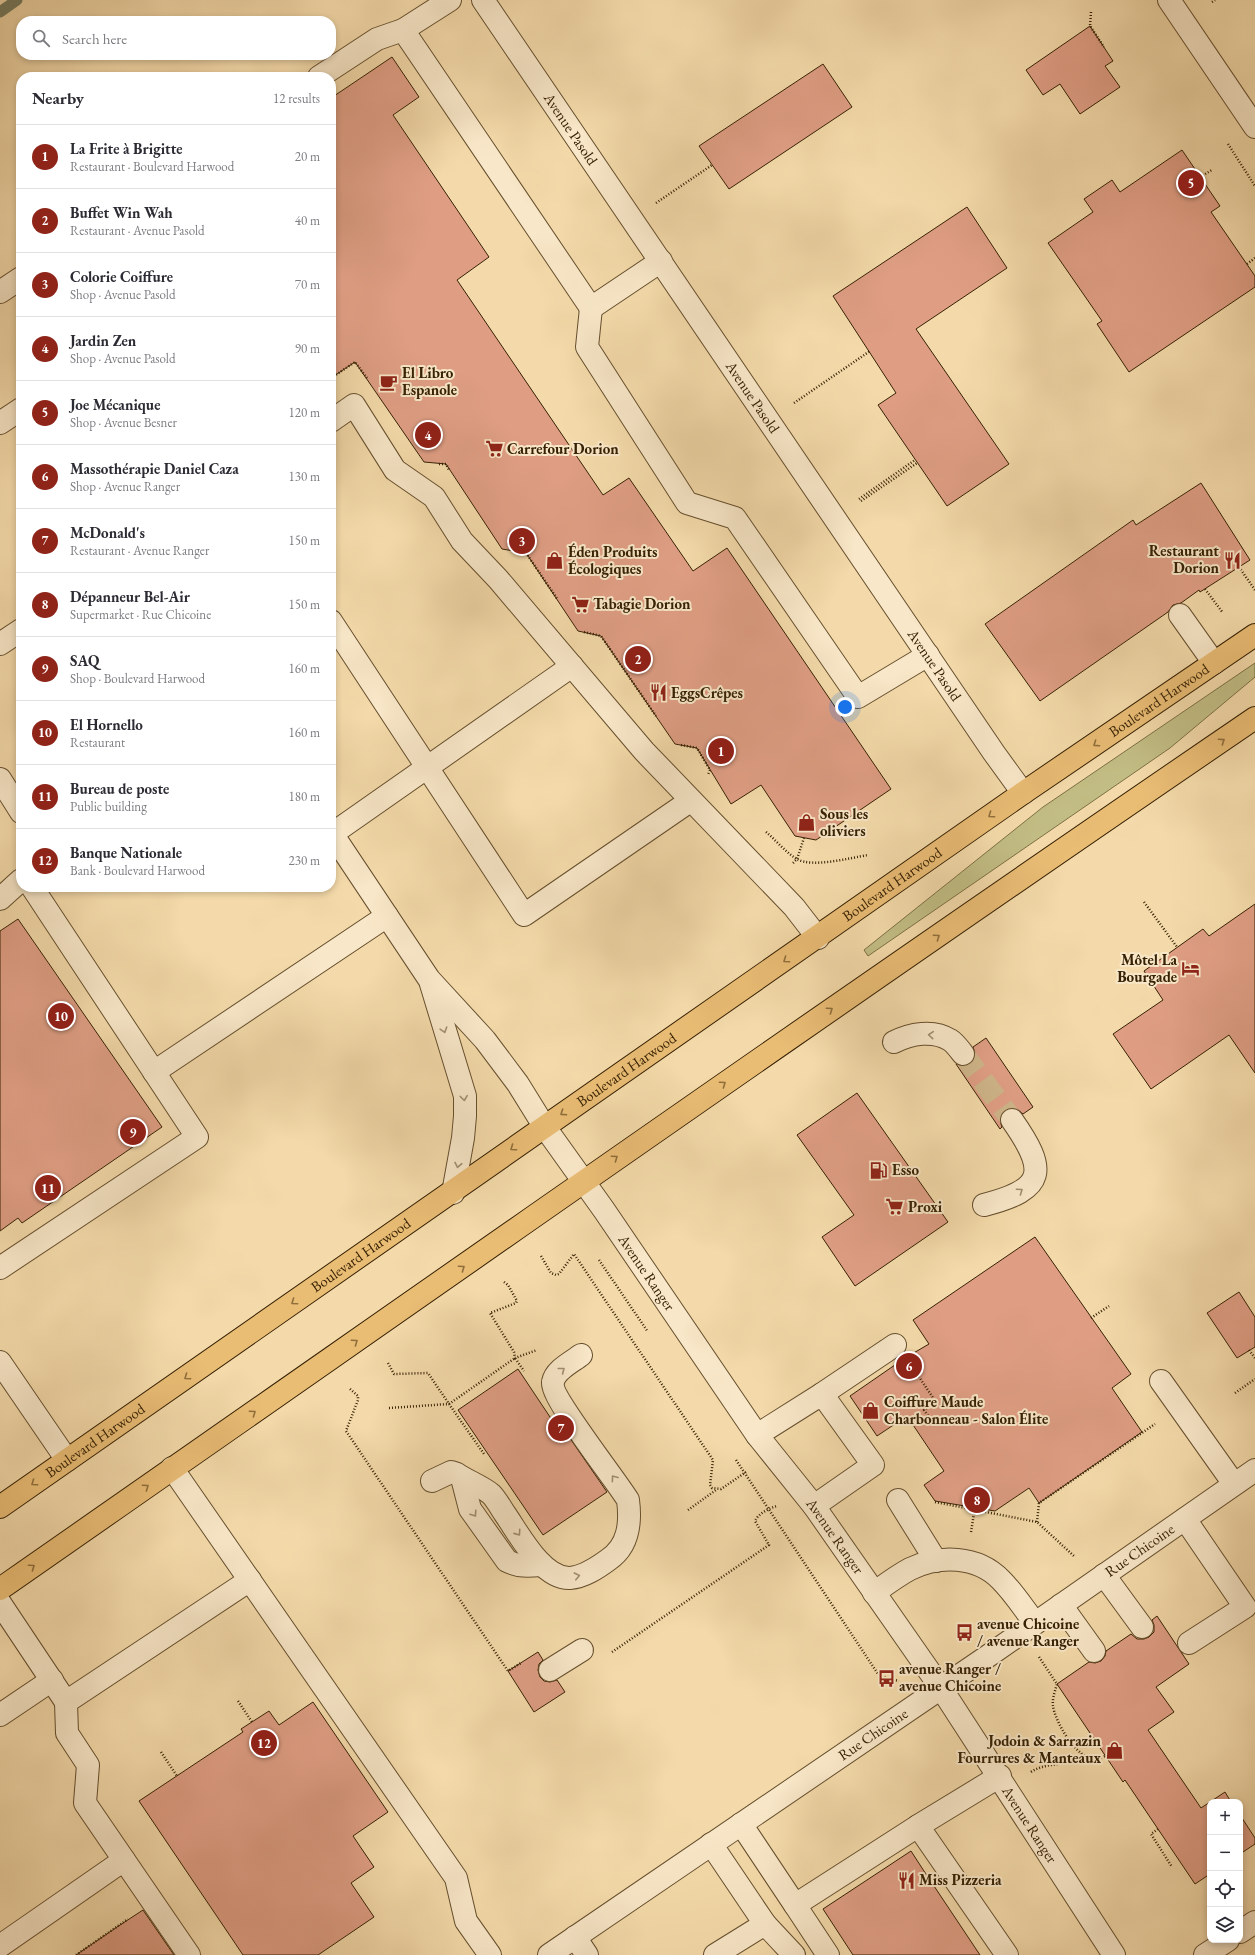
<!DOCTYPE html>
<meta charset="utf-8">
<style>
:root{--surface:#fff;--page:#f7f7f7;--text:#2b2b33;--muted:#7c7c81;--line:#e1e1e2;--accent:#8f2418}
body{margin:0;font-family:"EB Garamond",serif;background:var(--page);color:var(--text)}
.controls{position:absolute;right:12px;bottom:12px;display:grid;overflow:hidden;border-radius:8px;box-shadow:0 2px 6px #0003}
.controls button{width:36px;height:36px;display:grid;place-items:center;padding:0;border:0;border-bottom:1px solid var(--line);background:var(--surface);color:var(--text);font:20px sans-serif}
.you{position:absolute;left:845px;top:707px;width:14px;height:14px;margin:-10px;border:3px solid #fff;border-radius:50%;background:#1a73e8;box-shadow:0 0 0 6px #1a73e833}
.badge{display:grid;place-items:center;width:26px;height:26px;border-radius:50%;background:var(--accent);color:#fff;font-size:13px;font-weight:700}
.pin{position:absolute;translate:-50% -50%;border:2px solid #fff;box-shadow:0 1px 4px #0006}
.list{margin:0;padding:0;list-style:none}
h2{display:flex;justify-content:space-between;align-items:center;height:52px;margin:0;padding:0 16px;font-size:17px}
h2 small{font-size:13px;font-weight:400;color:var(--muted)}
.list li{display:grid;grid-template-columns:26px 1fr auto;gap:12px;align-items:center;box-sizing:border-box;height:64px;padding:0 16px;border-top:1px solid var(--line)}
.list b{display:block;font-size:15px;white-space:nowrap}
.list p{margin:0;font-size:13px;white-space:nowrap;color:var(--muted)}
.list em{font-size:13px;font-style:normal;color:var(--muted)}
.icon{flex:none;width:22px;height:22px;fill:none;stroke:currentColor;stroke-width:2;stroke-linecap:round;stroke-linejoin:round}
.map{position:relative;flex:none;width:1255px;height:1955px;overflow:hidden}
.search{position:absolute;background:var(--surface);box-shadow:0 2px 6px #0003;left:16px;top:16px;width:320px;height:44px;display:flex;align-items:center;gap:10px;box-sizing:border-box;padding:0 14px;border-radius:16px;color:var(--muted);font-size:15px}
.panel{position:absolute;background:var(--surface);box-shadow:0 2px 6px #0003;left:16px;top:72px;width:320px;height:820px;border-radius:16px}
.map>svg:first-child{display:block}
</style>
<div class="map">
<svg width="1255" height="1955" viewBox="0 0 1255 1955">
<rect width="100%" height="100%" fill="#f4daaa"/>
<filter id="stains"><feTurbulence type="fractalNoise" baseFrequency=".005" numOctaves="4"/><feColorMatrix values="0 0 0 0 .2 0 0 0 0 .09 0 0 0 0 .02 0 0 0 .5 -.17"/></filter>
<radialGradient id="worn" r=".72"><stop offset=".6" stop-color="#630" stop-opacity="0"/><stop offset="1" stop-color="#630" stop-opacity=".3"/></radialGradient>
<path fill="#c2bd84" stroke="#7c6f44" d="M1255,663V677L1170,748L868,956L864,950L1043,807Z"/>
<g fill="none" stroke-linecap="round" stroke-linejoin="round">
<path stroke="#747d63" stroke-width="11" d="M0,12L17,0"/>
</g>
<g fill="#df9e84" stroke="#362104">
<path d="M1090,26L1113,61L1105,66L1120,87L1080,114L1060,84L1043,95L1026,70Z"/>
<path d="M392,57L419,97L393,115L489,257L457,280L603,495L629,478L693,571L727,548L891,789L816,840L795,836L761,785L731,804L697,748L675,744L601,636L578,631L526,553L502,549L446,464L424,462L355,362L331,378V98Z"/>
<path d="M823,64L852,107L729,189L699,146Z"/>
<path d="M1182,150L1220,206L1211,212L1255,276V287L1129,372L1097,324L1102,321L1048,243L1093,212L1084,199L1112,180L1120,192Z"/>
<path d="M967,207L1007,268L916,329L1009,464L947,506L878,405L896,393L833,296Z"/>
<path d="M1201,483L1250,560L1200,592L1199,590L1181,603L1173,605L1168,612L1040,701L985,624L1133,520L1136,525Z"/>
<path d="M1255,904V1073L1229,1035L1151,1089L1113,1034L1163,1000L1144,971L1203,929L1209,936Z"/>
<path d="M18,919L162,1127L22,1223L18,1218L0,1231V931Z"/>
<path d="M986,1038L1033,1107L1023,1114L1017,1109L1012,1108L1005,1109L1001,1115L1000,1121L1002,1127L1000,1129L956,1064L964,1066L971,1064L975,1058V1053L973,1047Z"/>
<path d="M857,1093L948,1222L855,1286L822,1237L854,1215L797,1135Z"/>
<path d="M1035,1237L1131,1374L1112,1388L1142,1432L1039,1503L1029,1488L995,1511L935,1501L924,1485L944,1471L907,1416L877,1436L850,1396L905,1358L929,1344L913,1320Z"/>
<path d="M1239,1292L1255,1317V1347L1237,1358L1207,1313Z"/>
<path d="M518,1369L552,1420L556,1418L607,1492L543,1535L458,1410Z"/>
<path d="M1157,1616L1189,1664L1156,1687L1174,1712L1148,1730L1201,1808L1210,1802V1874L1195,1884L1125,1780L1123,1782L1057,1684L1089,1662L1095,1663L1101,1661L1105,1656L1106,1651L1131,1634L1137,1639H1144L1149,1637L1154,1632V1625L1152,1620Z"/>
<path d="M538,1652L543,1660L539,1664L538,1670L540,1677L544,1681L550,1682L557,1680L565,1692L534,1712L508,1671Z"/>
<path d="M313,1702L388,1812L353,1836L374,1867L351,1883L374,1917L318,1955H243L139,1801L243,1732L241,1729L269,1711L279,1725Z"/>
<path d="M1225,1792L1231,1802H1210Z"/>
<path d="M1240,1815L1255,1838V1844L1240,1854Z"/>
<path d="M911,1851L922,1868L980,1955H853L823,1909Z"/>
<path d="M143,1910L174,1955H76L117,1927Z"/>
</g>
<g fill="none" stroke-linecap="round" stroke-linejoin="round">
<path stroke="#ceb589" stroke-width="22" stroke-dasharray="22 11" stroke-linecap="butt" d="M963,1054L1012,1120"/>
<defs>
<g id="minor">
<path d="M450,0L403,30L591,308L661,261"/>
<path id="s1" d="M483,0L994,753L1023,793"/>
<path d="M1169,0L1255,127"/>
<path d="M319,77L377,39L403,30"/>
<path d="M0,292L21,278"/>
<path d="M591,308L587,347L687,503L735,518L858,697L928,655"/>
<path d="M331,421L354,405L395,470L434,497L462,541L498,579L644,751L794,907L818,938"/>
<path d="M0,423L21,409"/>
<path d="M1180,615L1214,663"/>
<path d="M331,621L524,915L690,801"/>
<path d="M0,644L21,630"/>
<path d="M0,779L21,812"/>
<path id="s2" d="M331,832L429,979L485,1040L518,1084L544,1126L604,1210L757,1435L814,1506L941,1688L1114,1955"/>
<path d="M332,834L572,666"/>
<path d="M0,899L21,880"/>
<path d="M431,984L465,1096V1116L463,1138L453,1193"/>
<path d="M894,1042C910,1034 933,1029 950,1040C955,1043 959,1049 963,1054"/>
<path d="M154,1072L387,916"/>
<path d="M984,1205C1047,1189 1047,1170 1012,1120"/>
<path d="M0,1268L197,1137L32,887"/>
<path d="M0,1362L67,1460"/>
<path d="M1161,1381L1234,1484"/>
<path d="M822,1394L895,1345"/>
<path d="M757,1435L822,1394L873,1465L814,1506"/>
<path d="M172,1468L456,1878L466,1921L490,1955"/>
<path d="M462,1478L470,1509L507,1561C519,1567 529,1566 542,1565"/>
<path d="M432,1481L451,1472L457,1474C467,1481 481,1486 491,1494C496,1499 501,1508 505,1514C519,1534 542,1579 570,1578C584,1577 597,1568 608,1560C629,1546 631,1523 628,1500C616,1480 550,1397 553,1382C555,1370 572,1362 581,1355"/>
<path d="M898,1500L936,1561"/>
<path d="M1185,1519L1245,1607L1189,1643"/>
<path d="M1104,1575L1142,1627"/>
<path d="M874,1593C885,1585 897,1576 910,1569C939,1555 977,1555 1001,1580C1014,1593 1024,1609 1035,1623"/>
<path d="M0,1603L66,1702"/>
<path d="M1061,1605L1094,1651"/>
<path d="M550,1670L582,1650"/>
<path d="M0,1715L52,1680"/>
<path d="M741,1824L795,1905L918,1826L1000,1776"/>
<path d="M918,1826L1007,1955"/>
<path d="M711,1844L765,1924L715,1955"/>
<path d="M795,1905L828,1955"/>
<path d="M765,1924L794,1955"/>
<path d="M1240,1932L1255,1922"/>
<path d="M575,1937L587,1955"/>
<path d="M0,1946L124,1860"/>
<path d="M189,1955L85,1803L88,1765L67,1733L66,1702L250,1580"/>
<path id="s3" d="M549,1955L991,1654L1255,1470"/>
<path d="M1205,1955L1228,1940"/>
</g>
<g id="highway">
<path id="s4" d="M0,1507L1023,793L1255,635"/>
<path d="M0,1589C418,1298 834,1005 1255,718"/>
</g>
</defs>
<use href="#minor" stroke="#664f2e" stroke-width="24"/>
<use href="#highway" stroke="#362104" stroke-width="24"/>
<g stroke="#362104" stroke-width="2.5" stroke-dasharray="1 2" stroke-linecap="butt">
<path d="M1212,2L1215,0"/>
<path d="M1091,12L1090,26L1104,47"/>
<path d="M1228,144L1255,186"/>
<path d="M1200,177L1212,170"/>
<path d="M656,203L712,165"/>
<path d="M1247,264L1255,258"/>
<path d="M331,378L355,362L367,378"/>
<path d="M794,403L870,351"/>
<path d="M439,464H446L449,470"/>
<path d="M859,499L915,460"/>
<path d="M861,501L917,463"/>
<path d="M514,551L526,553L558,600"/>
<path d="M1239,567L1255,590"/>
<path d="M1205,589L1223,613"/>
<path d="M584,632L601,636L656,716"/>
<path d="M681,745L697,748L710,770L708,775"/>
<path d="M766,832C776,840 785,852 797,859C812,868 850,858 868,855"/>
<path d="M793,863L797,859L804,838"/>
<path d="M1144,902L1177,947"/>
<path d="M541,1256L551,1273L556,1275L559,1274L574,1254L713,1460L710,1485L712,1488L721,1489L746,1472"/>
<path d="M599,1260L648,1332"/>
<path d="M504,1282L508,1285L517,1301L516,1303L490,1313L514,1352L515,1358L537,1350"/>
<path d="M1091,1318L1109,1306"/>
<path d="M1249,1350L1255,1358"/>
<path d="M388,1363L394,1374L428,1373L449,1404L515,1358L524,1371"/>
<path d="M917,1374L936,1402L924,1410L934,1424"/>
<path d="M350,1389L358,1396V1400L346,1431L508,1671L521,1663"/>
<path d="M1235,1393L1255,1379"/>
<path d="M389,1408L449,1404L484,1454"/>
<path d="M736,1460L878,1674L886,1678L899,1681"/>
<path d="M935,1502L1037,1522L1075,1557"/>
<path d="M688,1510L716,1490"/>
<path d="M1037,1522L1039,1503L1155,1424"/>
<path d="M971,1532L975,1507"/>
<path d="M612,1652L769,1545L755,1521C758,1514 769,1508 777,1506"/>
<path d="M1039,1657L1057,1684C1055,1691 1052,1699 1053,1706C1055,1721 1074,1754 1090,1758C1095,1759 1100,1758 1105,1756"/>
<path d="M238,1701L252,1722"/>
<path d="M161,1752L177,1776"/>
<path d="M1031,1772C1050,1760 1066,1769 1082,1754"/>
<path d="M1158,1829L1151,1834L1172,1867"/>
<path d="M76,1955L128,1919"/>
</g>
<use href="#minor" stroke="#f8e7c8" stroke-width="22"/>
<use href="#highway" stroke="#eabd75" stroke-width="22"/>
</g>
<defs><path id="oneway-chevron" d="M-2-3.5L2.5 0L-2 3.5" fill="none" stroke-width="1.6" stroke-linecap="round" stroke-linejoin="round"/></defs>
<g stroke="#906f3c">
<use href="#oneway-chevron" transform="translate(1222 741) rotate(-34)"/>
<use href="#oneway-chevron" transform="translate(1096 744) rotate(146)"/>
<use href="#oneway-chevron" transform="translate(991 815) rotate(145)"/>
<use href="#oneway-chevron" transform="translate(937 937) rotate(-35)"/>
<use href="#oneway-chevron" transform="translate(786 960) rotate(145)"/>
<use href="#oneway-chevron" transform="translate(830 1010) rotate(-35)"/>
<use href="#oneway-chevron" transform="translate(723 1084) rotate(-35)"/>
<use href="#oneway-chevron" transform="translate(563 1113) rotate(146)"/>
<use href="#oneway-chevron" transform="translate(513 1148) rotate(145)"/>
<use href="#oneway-chevron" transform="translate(615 1158) rotate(-35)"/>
<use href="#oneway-chevron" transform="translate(462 1268) rotate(-35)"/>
<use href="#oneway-chevron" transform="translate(294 1302) rotate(145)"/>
<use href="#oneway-chevron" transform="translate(355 1342) rotate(-35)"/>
<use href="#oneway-chevron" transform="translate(187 1377) rotate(145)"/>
<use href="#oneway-chevron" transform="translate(253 1413) rotate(-35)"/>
<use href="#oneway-chevron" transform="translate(34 1483) rotate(145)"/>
<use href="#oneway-chevron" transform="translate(146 1487) rotate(-35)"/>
<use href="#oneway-chevron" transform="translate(32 1567) rotate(-35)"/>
</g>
<g stroke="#a18e70">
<use href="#oneway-chevron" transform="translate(444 1030) rotate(73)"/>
<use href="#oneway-chevron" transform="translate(931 1035) rotate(-175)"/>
<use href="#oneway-chevron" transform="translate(464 1098) rotate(83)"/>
<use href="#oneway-chevron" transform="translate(458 1165) rotate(101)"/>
<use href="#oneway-chevron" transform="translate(1020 1191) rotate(-35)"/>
<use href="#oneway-chevron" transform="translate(562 1370) rotate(-38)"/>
<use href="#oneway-chevron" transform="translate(614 1478) rotate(-126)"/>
<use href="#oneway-chevron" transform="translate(474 1514) rotate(56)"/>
<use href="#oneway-chevron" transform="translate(518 1533) rotate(55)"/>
<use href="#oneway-chevron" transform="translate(577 1576) rotate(-13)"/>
</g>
<defs>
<symbol id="cafe-bare" viewBox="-9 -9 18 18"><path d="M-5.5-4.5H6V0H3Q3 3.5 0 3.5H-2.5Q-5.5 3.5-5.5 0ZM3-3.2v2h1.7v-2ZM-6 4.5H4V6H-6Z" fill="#8f2418" stroke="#f8e7c8" stroke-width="2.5" paint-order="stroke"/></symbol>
<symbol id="supermarket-bare" viewBox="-9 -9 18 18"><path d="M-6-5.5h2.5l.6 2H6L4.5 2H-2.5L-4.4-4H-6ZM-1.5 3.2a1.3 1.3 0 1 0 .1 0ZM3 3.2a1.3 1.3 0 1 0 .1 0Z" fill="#8f2418" stroke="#f8e7c8" stroke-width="2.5" paint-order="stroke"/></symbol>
<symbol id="restaurant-bare" viewBox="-9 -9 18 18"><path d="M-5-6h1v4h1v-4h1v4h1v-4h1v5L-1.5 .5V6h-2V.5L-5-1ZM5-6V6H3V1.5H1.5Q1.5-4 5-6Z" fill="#8f2418" stroke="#f8e7c8" stroke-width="2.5" paint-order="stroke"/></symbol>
<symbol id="shop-bare" viewBox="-9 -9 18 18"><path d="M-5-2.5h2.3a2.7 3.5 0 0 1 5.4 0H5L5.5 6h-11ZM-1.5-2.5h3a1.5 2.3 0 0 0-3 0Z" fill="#8f2418" stroke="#f8e7c8" stroke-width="2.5" paint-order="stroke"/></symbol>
<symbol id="hotel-bare" viewBox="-9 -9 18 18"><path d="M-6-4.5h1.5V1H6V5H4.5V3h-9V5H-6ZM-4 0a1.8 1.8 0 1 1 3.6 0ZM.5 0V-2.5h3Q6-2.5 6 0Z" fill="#8f2418" stroke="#f8e7c8" stroke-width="2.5" paint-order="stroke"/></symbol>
<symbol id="fuel-bare" viewBox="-9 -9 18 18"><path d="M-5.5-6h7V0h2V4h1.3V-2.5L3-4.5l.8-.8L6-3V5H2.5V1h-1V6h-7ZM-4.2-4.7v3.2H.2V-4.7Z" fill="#8f2418" stroke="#f8e7c8" stroke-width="2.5" paint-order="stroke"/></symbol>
<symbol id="bus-bare" viewBox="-9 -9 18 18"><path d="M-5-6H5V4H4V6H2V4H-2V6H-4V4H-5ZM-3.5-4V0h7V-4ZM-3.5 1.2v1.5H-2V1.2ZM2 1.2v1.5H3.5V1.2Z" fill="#8f2418" stroke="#f8e7c8" stroke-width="2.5" paint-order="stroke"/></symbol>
</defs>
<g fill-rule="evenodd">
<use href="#cafe-bare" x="376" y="370" width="25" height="25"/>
<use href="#supermarket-bare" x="482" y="436" width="25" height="25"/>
<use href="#restaurant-bare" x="1220" y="548" width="25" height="25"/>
<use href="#shop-bare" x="542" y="548" width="25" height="25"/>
<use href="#supermarket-bare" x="568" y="592" width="25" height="25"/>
<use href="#restaurant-bare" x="646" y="680" width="25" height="25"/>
<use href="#shop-bare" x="794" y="810" width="25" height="25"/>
<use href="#hotel-bare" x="1178" y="956" width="25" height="25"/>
<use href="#fuel-bare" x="866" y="1158" width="25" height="25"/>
<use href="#supermarket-bare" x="882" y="1194" width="25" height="25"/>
<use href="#shop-bare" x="858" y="1398" width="25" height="25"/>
<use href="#bus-bare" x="952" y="1620" width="25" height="25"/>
<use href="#bus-bare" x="874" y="1666" width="25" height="25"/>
<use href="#shop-bare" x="1102" y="1738" width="25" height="25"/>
<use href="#restaurant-bare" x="894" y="1868" width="25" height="25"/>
</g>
<g text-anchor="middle" stroke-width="4" stroke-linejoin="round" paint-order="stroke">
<g font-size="15" fill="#362104" stroke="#f8e7c8">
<text dy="5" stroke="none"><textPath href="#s1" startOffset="156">Avenue Pasold</textPath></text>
<text dy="5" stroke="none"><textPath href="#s1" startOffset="480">Avenue Pasold</textPath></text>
<text dy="5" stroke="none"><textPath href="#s1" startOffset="804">Avenue Pasold</textPath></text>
<text dy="5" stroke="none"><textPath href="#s4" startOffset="1412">Boulevard Harwood</textPath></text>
<text dy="5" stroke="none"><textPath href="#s4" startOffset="1088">Boulevard Harwood</textPath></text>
<text dy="5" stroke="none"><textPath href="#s4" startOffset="764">Boulevard Harwood</textPath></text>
<text dy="5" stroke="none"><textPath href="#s4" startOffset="440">Boulevard Harwood</textPath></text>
<text dy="5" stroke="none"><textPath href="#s2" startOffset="543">Avenue Ranger</textPath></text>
<text dy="5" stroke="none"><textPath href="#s4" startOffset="116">Boulevard Harwood</textPath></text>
<text dy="5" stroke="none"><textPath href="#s2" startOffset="867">Avenue Ranger</textPath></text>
<text dy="5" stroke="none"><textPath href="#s3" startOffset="716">Rue Chicoine</textPath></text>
<text dy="5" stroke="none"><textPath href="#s3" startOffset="392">Rue Chicoine</textPath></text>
<text dy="5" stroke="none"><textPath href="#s2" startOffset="1215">Avenue Ranger</textPath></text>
</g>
<g font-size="15" font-weight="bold" fill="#362104" stroke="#f8e7c8" text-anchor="start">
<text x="402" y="378">El Libro<tspan x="402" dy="17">Espanole</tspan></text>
<text x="507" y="454">Carrefour Dorion</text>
<text x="1219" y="556" text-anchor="end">Restaurant<tspan x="1219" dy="17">Dorion</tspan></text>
<text x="568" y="557">Éden Produits<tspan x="568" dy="17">Écologiques</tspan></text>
<text x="593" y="609">Tabagie Dorion</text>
<text x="671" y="698">EggsCrêpes</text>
<text x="820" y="819">Sous les<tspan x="820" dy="17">oliviers</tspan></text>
<text x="1177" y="965" text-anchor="end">Môtel La<tspan x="1177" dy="17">Bourgade</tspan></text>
<text x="892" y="1175">Esso</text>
<text x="908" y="1212">Proxi</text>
<text x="884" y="1407">Coiffure Maude<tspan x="884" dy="17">Charbonneau - Salon Élite</tspan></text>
<text x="977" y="1629">avenue Chicoine<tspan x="977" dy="17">/ avenue Ranger</tspan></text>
<text x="899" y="1674">avenue Ranger /<tspan x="899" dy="17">avenue Chicoine</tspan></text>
<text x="1101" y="1746" text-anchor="end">Jodoin &amp; Sarrazin<tspan x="1101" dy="17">Fourrures &amp; Manteaux</tspan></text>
<text x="919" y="1885">Miss Pizzeria</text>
</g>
</g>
<rect width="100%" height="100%" filter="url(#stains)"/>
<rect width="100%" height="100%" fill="url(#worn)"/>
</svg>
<div class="controls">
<button>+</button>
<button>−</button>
<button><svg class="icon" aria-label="locate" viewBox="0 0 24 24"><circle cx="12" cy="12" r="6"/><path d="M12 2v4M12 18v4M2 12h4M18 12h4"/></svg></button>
<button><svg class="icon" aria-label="layers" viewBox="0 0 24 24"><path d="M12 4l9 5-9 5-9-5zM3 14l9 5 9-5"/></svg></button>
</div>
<div class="you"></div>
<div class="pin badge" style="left:721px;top:751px">1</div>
<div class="pin badge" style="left:638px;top:659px">2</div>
<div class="pin badge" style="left:522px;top:541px">3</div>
<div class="pin badge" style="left:428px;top:435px">4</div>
<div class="pin badge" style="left:1191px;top:183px">5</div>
<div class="pin badge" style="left:909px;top:1366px">6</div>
<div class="pin badge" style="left:561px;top:1428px">7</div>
<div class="pin badge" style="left:977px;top:1500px">8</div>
<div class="pin badge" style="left:133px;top:1132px">9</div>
<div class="pin badge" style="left:61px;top:1016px">10</div>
<div class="pin badge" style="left:48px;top:1188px">11</div>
<div class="pin badge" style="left:264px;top:1743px">12</div>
<div class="search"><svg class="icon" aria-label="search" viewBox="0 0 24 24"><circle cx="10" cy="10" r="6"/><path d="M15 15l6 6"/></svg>Search here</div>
<section class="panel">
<h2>Nearby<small>12 results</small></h2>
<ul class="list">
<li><span class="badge">1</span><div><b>La Frite à Brigitte</b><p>Restaurant · Boulevard Harwood</p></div><em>20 m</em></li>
<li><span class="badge">2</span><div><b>Buffet Win Wah</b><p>Restaurant · Avenue Pasold</p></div><em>40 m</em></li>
<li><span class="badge">3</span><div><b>Colorie Coiffure</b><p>Shop · Avenue Pasold</p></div><em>70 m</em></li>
<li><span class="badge">4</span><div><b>Jardin Zen</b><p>Shop · Avenue Pasold</p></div><em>90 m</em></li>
<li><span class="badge">5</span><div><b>Joe Mécanique</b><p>Shop · Avenue Besner</p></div><em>120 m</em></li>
<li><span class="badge">6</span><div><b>Massothérapie Daniel Caza</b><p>Shop · Avenue Ranger</p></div><em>130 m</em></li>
<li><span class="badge">7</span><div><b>McDonald's</b><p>Restaurant · Avenue Ranger</p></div><em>150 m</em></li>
<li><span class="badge">8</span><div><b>Dépanneur Bel-Air</b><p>Supermarket · Rue Chicoine</p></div><em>150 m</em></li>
<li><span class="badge">9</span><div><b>SAQ</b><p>Shop · Boulevard Harwood</p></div><em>160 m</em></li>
<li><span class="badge">10</span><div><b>El Hornello</b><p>Restaurant</p></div><em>160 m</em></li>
<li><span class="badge">11</span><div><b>Bureau de poste</b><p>Public building</p></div><em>180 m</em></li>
<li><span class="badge">12</span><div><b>Banque Nationale</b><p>Bank · Boulevard Harwood</p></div><em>230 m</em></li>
</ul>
</section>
</div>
